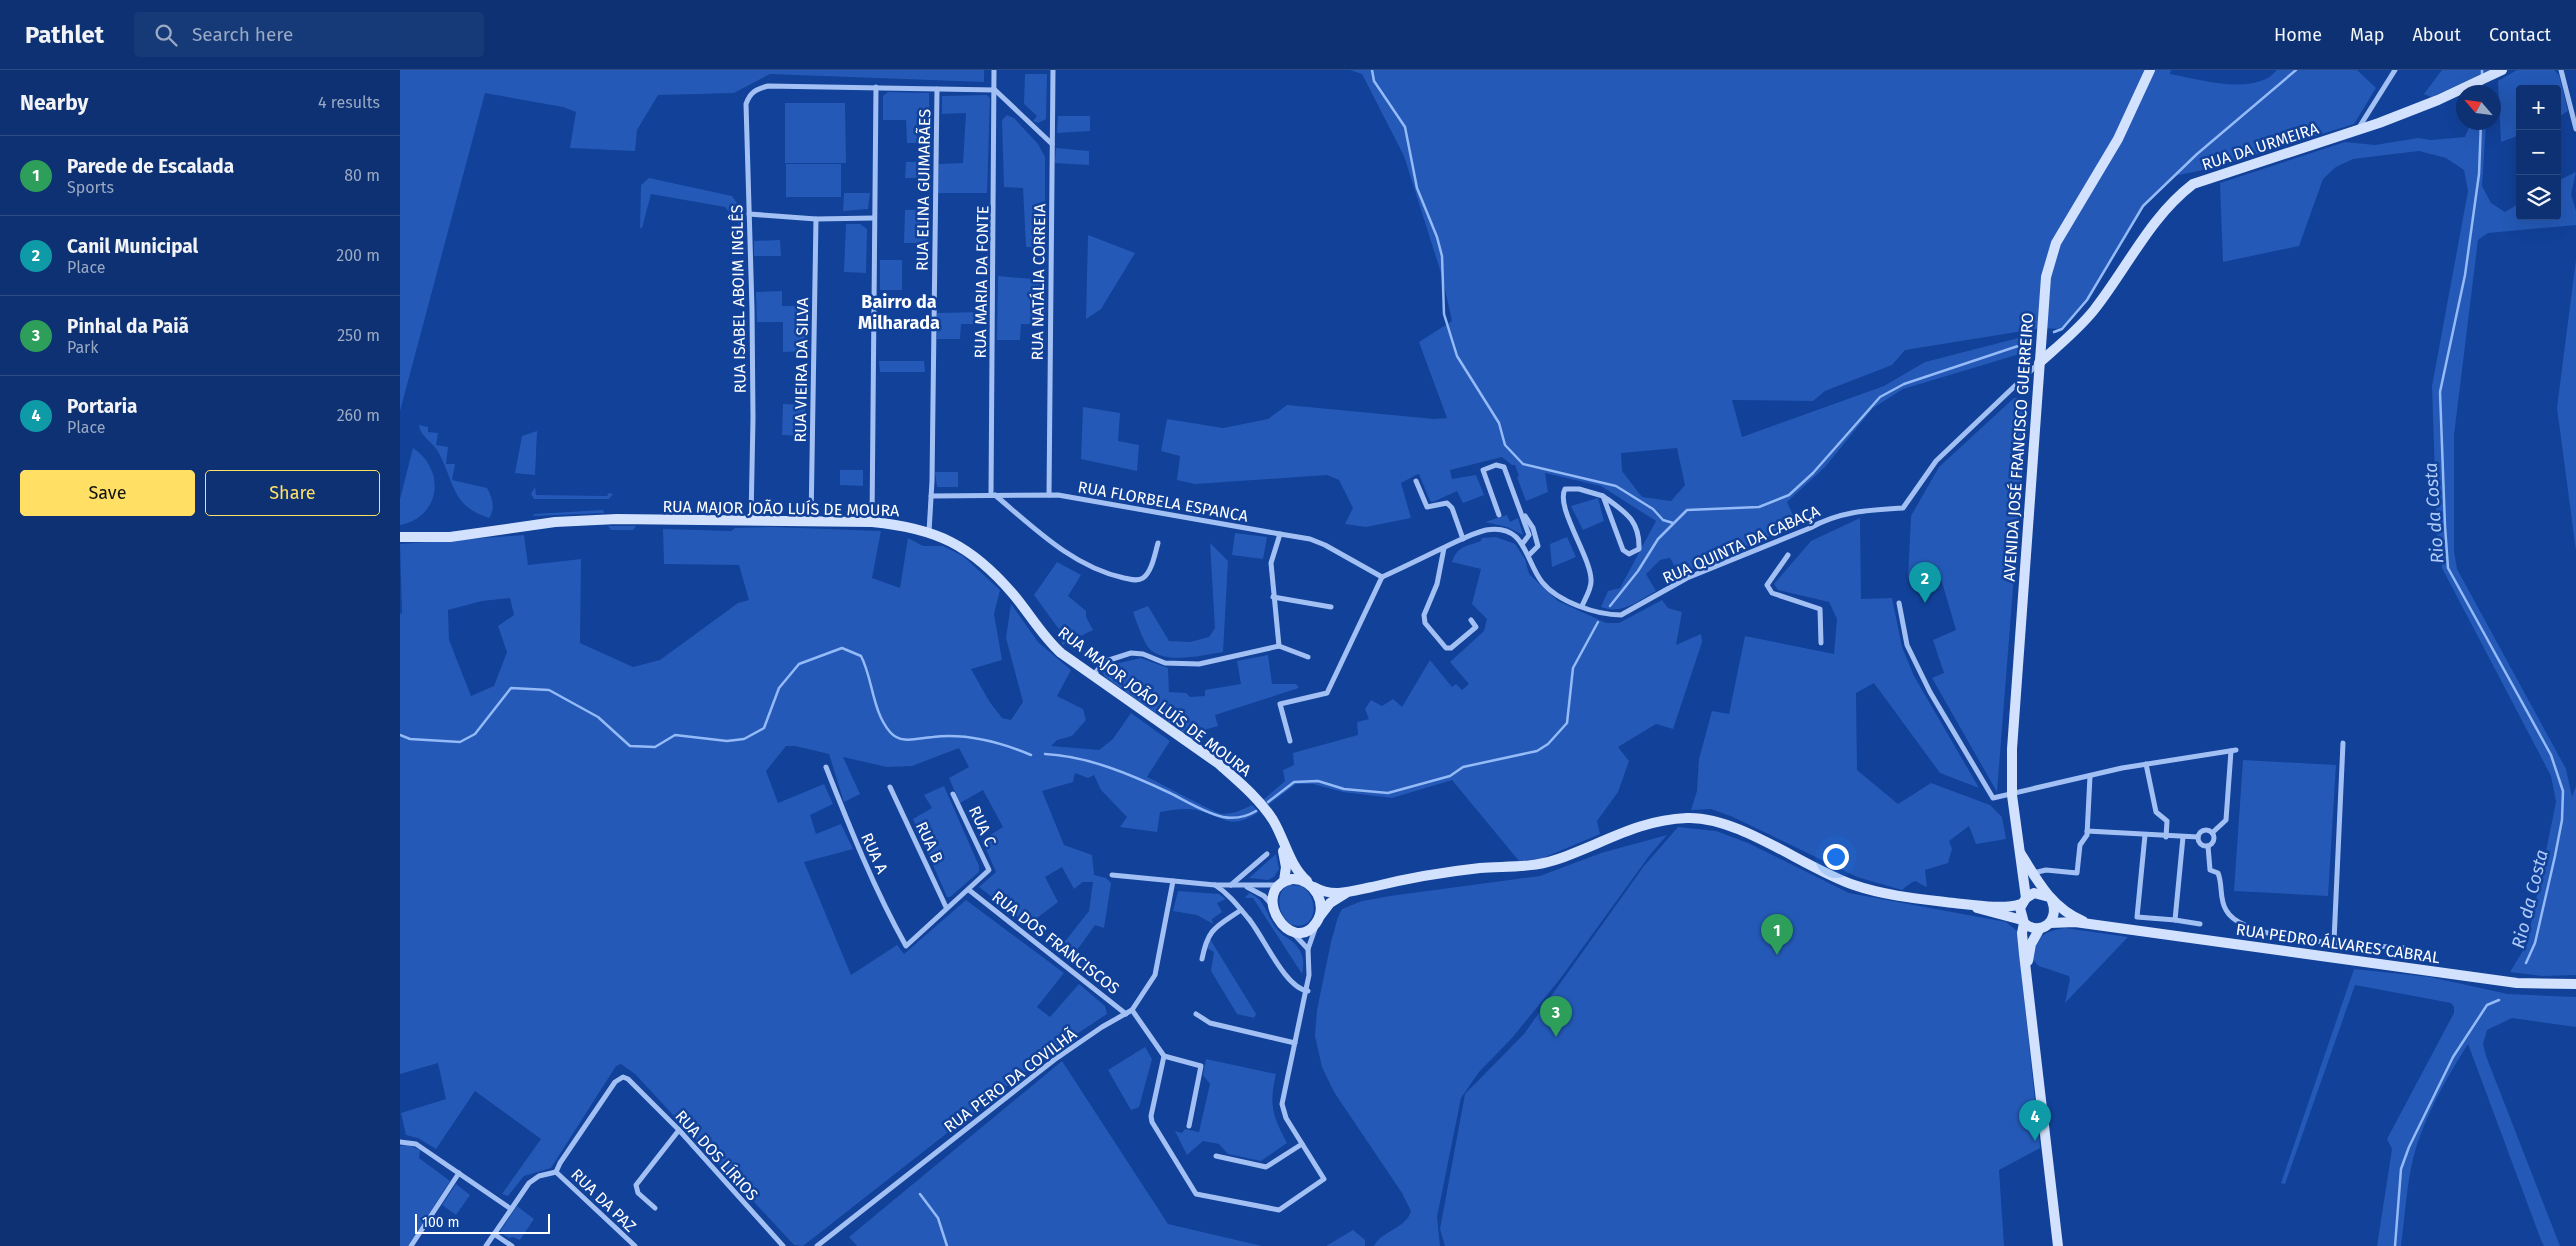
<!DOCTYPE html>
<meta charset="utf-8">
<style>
:root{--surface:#0d3172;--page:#163977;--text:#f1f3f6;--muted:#9aa9c4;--line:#2d4c84;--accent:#ffe065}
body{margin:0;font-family:"Fira Sans",sans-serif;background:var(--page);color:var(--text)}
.controls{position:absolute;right:15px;top:15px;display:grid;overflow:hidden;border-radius:5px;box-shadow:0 5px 20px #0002}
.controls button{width:45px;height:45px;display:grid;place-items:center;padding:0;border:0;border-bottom:1px solid var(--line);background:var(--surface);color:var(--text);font:25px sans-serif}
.compass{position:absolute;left:2056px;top:15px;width:45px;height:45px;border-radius:50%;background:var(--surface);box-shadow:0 5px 20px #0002;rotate:298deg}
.scale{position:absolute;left:15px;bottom:12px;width:135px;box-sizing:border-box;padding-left:5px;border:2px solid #fff;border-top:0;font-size:14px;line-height:18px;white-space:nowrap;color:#fff;-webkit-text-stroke:4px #114198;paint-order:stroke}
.you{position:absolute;left:1435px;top:786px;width:18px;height:18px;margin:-12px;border:4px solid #fff;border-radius:50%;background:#1a73e8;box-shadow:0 0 0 8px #1a73e833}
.badge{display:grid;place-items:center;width:32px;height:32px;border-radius:50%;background:var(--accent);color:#fff;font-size:16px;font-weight:700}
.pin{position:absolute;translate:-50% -41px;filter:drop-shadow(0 1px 2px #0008)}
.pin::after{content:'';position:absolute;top:26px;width:18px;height:15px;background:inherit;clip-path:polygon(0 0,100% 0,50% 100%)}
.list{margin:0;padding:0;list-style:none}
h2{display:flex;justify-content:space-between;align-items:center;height:65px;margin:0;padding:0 20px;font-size:21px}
h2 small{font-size:16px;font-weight:400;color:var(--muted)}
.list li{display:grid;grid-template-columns:32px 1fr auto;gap:15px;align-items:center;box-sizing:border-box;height:80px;padding:0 20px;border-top:1px solid var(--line)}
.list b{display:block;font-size:19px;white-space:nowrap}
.list p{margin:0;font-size:16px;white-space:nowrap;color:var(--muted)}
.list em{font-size:16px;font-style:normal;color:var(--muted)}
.actions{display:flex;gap:10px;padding:15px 20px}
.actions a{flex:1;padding:11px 0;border:1px solid var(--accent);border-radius:5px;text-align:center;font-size:18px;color:var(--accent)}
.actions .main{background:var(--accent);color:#111}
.icon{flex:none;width:28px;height:28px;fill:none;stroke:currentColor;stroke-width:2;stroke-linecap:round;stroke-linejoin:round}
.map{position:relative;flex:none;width:2176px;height:1176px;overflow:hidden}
header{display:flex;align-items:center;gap:30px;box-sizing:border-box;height:70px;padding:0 25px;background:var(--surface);border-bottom:1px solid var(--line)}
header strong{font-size:24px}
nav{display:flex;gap:28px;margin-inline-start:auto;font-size:18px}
.search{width:350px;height:45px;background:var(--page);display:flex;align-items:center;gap:12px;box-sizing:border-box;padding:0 18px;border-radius:5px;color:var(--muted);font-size:19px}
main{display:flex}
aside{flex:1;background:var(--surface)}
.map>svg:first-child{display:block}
</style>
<header>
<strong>Pathlet</strong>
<div class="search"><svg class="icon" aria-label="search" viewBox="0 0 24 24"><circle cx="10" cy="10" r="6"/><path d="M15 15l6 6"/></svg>Search here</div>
<nav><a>Home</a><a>Map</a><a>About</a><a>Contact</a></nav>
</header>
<main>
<aside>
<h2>Nearby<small>4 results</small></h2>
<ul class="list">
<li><span class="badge" style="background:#2e9e5b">1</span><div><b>Parede de Escalada</b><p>Sports</p></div><em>80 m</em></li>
<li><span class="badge" style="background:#0f9aa8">2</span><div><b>Canil Municipal</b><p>Place</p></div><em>200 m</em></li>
<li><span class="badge" style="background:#2e9e5b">3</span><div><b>Pinhal da Paiã</b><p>Park</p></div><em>250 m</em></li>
<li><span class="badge" style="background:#0f9aa8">4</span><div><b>Portaria</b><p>Place</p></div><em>260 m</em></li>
</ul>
<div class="actions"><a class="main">Save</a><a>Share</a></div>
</aside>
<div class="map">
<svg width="2176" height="1176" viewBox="0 0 2176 1176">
<rect width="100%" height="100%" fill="#114198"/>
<g fill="#2459b7" fill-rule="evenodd">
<path d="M0,0H584V12L370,4L334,23L258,25L237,60L235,81L170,78L176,42L163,37L85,23L0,341Z"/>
<path d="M950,0H1771L1770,4C1799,9 1855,27 1877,0H1957L1976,18L1954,54L1808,99L1774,106L1743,136L1687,230L1662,259L1641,258L1505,280L1492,295L1425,321L1413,331L1332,330L1342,367L1484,316L1525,292L1634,264L1633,280L1503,319L1473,338L1425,397L1387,432L1397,454L1280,505L1270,488L1260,490L1246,504L1256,521C1238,531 1222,545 1201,537L1208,521L1220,518L1256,451L1201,416L1145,403L1148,422L1126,431L1117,407L1119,406L1115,395H1112L1102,387L1050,400L1052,409L1076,405L1084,425L1063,433L1057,421L1033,432L1030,431L1019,404L1016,405L1001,413L1011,448L966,457L945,454L953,438L939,410L927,405L795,414L777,410L780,386L761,381L767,349L823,358L868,349L887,335L1034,349L1047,348L1019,272L1052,251L1042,206L1004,86L962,4ZM1277,378L1285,415L1271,431L1242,427L1222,401L1221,383Z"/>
<path d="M2042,0H2092L2031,27L2024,24Z"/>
<path d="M2117,0H2154L2159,5L2168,41L2157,48V19H2120V65L2101,72L2098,11Z"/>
<path d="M625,4H647L646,49L638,53L633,51L637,46L624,34Z"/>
<path d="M488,22L529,23L530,73H507L506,50H483V26Z"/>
<path d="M587,25L590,28L587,123H538L539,94L563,93L566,43L542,44V26Z"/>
<path d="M385,33H445L446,93H385Z"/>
<path d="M607,45L614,48L638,74L645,87V177H626L623,118L604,117L602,50Z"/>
<path d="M658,46H690V61L657,63Z"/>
<path d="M2071,53H2086L2082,116L2091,133L2105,142L2120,133V146H2157V111L2176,102L2171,124L2176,141V155L2088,163L2078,170L2054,365V481L2057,499L2166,699L2172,727L2176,716V905L2142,906L2110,902L2127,874L2156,732L2151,706L2042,498V479L2037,468L2032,316L2068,121L2064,100L2046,88L2019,81L1953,89L1936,97L1923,109L1899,176L1823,192L1820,113L1945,72L1975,75L2018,68L2031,70L2065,67Z"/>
<path d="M656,78L689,81V95L655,93Z"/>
<path d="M506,92H531L530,108H505Z"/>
<rect x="386" y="94" width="55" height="33"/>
<path d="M249,108L332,126L341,139L342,158L325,137L251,124L242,158H240L241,115Z"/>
<path d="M444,123H470L468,139L443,141Z"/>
<path d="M505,140H529L527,173H504Z"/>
<path d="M446,154H460L467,159L466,203L444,202Z"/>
<path d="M688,165L735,183L701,239L686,249Z"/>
<path d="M380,170L381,186H354V171Z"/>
<path d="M2176,189V481L2157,338Z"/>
<rect x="480" y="190" width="22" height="30"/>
<path d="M598,206L645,210V255L621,254L620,270H597Z"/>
<path d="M382,221V236H406L407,281L383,282V252H357L356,222Z"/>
<path d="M584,242L586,254H561L560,269H537V243Z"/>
<path d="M479,291H524L525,302H480Z"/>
<path d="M1614,328H1625L1627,340L1597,722L1532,608L1544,603L1533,570L1556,560L1539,502L1508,508L1511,446L1539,397Z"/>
<path d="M383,334L405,335V366L382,365Z"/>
<path d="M683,337L720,343L718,371L739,375L737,401L681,389Z"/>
<path d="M19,355L28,357V362L38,363L36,375L48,377L46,394H55L52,410L87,418C92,427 96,439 89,448C49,435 55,410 37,380C31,371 20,366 19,355Z"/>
<path d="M137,361L135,405L115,403L122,366Z"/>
<path d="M13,378C46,400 41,447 0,455V429Z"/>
<path d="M440,400H463V416L440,415Z"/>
<path d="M535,402H558V417H537Z"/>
<path d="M135,417L136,425L207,426L209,423L213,424L209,429H134L131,424Z"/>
<path d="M1198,428L1204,451L1183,460L1171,436Z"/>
<path d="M203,440L204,443L133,446L134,444Z"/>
<path d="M1107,445L1110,452L1118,448L1123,465L1107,457L1085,452Z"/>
<path d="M1460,448L1461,529L1492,528L1502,577L1514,606L1579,718L1540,703L1474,613L1456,623L1457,700L1498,734L1531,713L1590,735L1602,747L1606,769L1576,774L1569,756L1549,771L1552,779L1548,793L1525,800L1527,817C1512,811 1519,807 1502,820L1457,807L1333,747L1311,739L1291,740L1297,721L1299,689L1312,641L1329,644L1345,566L1434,584L1437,549L1429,532L1378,520L1374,514L1411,471Z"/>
<path d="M208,456H236L233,460H211Z"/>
<path d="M372,457L481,461L472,508L500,518L508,468L523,476H543L563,486L600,520L594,544L602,590L571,599L589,631L602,648L611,650L623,632L606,568L611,534L638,572L671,600L657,626L683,639L686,650L672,666L657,670L651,676L699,680L713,669L731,643L770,671L747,707C758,712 817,744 822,744C833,744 842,740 852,735L859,742C830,760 828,749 800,741C787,737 773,740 760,742L757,762L720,757L727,747L701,720L694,705L688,708L675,703L673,712L642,721L664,775L692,785L694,805L706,808L711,813L704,858L695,855L670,890L659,879L689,841L693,812H683L674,819L662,797L645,807L658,832L628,855L579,817L596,802L582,770L603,757L583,720L560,733L549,708L569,697L559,678L512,696L487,697L443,687L460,724L444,732L429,684L395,676H386L366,701L378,733L424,714L433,734L410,745L416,764L441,754L453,779L404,792L451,905L497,875L504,884L566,830L664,903L637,937L650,947L679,914L705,936L707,944L657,977L403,1176L394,1175L235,1004L221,994L216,996L151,1098L124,1106L108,1126L102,1124L141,1069L75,1021L36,1079L18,1068L6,1065L1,1043L46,1029L38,993L0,1004V544L2,543L0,474L124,465L128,495L181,489L180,573L233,597L260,590L338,533L349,530L339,495L264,494L263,459L331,461L335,458ZM110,528L114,545L98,556L107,582L94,616L71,626L49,570L48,540L82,531Z"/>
<path d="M835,463L867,467L863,489L832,485Z"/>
<path d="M1096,467L1115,474L1125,489L1129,504L1158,531L1206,553H1219L1262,530L1268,538L1282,542L1276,575L1301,564L1302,572L1273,659L1256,654L1218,677L1229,691L1218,722L1197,751L1200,764L1143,788L1119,791L1052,710L992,728L943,722L913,714H896L868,735L863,730L885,711L883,700L894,695L893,683L958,665L957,652L969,649L965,639L971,630L982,636L993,629L1002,637L1030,590L1052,617L1056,614L1062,620L1069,614L1050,592L1084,561L1087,549L1072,534L1081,499L1052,492C1057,476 1067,476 1081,471L1082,468Z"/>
<path d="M1167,467L1176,487L1152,497L1150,474Z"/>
<path d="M810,473L828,491L823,582C803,585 759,597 746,574C741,565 737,553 733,542L748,536L769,571L790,572L809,567L815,558Z"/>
<path d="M657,492L681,505L668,526L686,541V547L693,560L662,575L661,562L634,525Z"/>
<path d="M868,585L872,614H896L899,618L815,645L818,656L800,661L795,671L705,607L702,602L706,596L741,588L768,598L769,622L786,623L790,627L805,626V620L841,614L837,591Z"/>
<path d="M1843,690L1936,695L1928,826L1834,821Z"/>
<path d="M544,716L579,796V802L550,827H547L513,749L532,738L524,725Z"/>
<path d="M1278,757L1316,761L1348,773L1449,823L1606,852L1617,861L1640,1078L1599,1100L1604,1176H1045L1040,1159L1065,1024L1124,964L1244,796Z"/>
<path d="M1267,765L1249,786L1160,909L1112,968L1079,1002L1061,1028L1037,1147L1040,1176H974C982,1160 1006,1159 1011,1141L1002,1123L934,1022L922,997L915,966L917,940L931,872L938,847L942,839L962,831L990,826L1140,806L1201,783Z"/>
<path d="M876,784L879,799L874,807L868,810L849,808Z"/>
<path d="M889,815L901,816C921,827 917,864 890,854C878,845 874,822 889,815Z"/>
<path d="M778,821L819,824L826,829L817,833L822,842L812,849L813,854L797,845L773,841Z"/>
<path d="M849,823C866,829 866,846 877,859C884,868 895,870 900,881C904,888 904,896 902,904L853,828H845Z"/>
<path d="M1665,858L1728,867L1665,933L1670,909L1669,906L1639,896L1633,890C1635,866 1643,862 1665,858Z"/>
<path d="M810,869L856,944L854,948L837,944L811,901L814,882L807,878Z"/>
<path d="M1954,899L2030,907L2108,924L2176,927V957L2112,948L2087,960L2083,974L2086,986L2160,1176H2144L2141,1170L2068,974C2050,1002 2032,1034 2020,1066C2007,1100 2006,1140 2001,1176H1977L1992,1079L1987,1069L2054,943V937L2051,933L1955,915L1885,1114L1881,1113Z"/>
<path d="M745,977L752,989L739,1037L731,1040L708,1000Z"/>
<path d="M806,989L876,1004C869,1035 872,1045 887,1073L861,1091L828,1084L819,1074L803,1071L787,1085L775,1061L782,1063L785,1059L799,1062L810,1014L803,1005Z"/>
<path d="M662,991L768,1154L862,1176H457L449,1167Z"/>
<path d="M8,1075L20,1080L19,1088L50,1111L8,1176H0V1076Z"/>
<path d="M56,1114L70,1125L56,1145L42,1135Z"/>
<path d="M117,1136L134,1149L120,1170L113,1167L109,1168L101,1163V1160Z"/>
<path d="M953,1160L965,1170V1176H926Z"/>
</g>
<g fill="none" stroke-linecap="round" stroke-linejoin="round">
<g stroke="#94baf7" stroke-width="2.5">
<path d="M972,0L974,11L1005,57L1017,118L1037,167L1042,186L1044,244L1057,286L1099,353L1105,375L1123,394L1216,416L1253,439L1263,450L1273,453"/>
<path d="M2082,6V0"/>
<path d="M2081,22V14"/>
<path d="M2081,52L2079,104L2065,205L2040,322L2045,456L2048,498L2151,685L2163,721L2162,750L2155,786L2135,873L2126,893"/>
<path d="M1654,262L1662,259L1687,230L1743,136L1797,84L1896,0"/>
<path d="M1210,536L1238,501L1258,469L1287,440L1359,437L1389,425L1413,403L1480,327L1504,314L1630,272"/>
<path d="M0,665L10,669L60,672L75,664L111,618L149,620L198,647L230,676L255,677L275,665L327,671L344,669L364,658L379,618L399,594L442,578L461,586C473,609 472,641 490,662C501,675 518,668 533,667C567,663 600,672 631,685"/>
<path d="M645,684C688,686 732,705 770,723C786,731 805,743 823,747C834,749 846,747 856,741"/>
<path d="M868,732L894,712L918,711L944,719L988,723L1050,706L1063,697L1137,681L1148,674L1167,653L1173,598L1198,552"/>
<path d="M520,1124L538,1148L547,1176"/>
<path d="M1995,1176L2001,1099L2009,1077L2053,987L2087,935L2099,930"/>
</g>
<g stroke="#a3c0f4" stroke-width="5">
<path d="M2161,0L2176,59"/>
<path d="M1958,59L1995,0"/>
<path d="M349,144L416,149L474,148"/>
<path d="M1016,411L1027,437L1047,433L1052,438L1063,469"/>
<path d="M591,425L594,0"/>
<path d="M595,425C634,458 673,497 724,508C730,509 737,512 743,508C752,502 755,483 758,473"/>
<path d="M649,425L653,0"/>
<path d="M531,426L658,425L880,464L910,469L925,475L982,507"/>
<path d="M1099,445L1083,400L1096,395L1104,397L1129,465L1123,473"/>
<path d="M1125,446L1133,458L1138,476L1129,485"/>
<path d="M351,450L353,348L352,239L346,34C350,22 356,19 368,16L595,20L652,74"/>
<path d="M411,452L416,149"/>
<path d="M472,452L476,17"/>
<path d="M529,462L532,411L537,19"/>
<path d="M1044,478L1037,514L1024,545L1025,553L1046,578H1051L1076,557L1071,550"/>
<path d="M1388,485L1367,515L1372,523L1420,539L1421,573"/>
<path d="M982,507C1004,497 1026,486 1047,476C1060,470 1073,463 1086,460C1126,453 1125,491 1142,512C1158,532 1197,545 1221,545L1287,508L1410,458C1440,441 1470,440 1503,438L1536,391L1638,294"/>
<path d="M873,527L931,537"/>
<path d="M1499,533L1507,575L1530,622L1593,728L1722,698L1836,680"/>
<path d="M1182,536C1185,529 1192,518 1191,510C1191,487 1155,437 1165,419H1179L1203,426L1223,480L1229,484L1239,479C1240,450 1225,442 1203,426"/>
<path d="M879,576L871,493L880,464"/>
<path d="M693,605L706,591L731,583L743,584L765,593L799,594L879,576L908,587"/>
<path d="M890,671L880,634L927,623L982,507"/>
<path d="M1746,694L1756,742L1767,751L1766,767"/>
<path d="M426,697C450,758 474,819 506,876L589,800L553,724"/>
<path d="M490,717L546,837"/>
<circle cx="1806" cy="768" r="8"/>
<path d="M1687,761L1798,767"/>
<path d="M1812,763L1826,750L1831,681"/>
<path d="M1745,765L1737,847L1775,850L1783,767"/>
<path d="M1808,776L1810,800L1818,803C1823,815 1819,829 1826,840C1844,874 1967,874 2004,878"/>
<path d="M1633,803L1646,800L1677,803L1680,775L1687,765L1690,706"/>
<path d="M712,805L815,815H879"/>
<path d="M773,811L755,905L732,940L764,986L751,1046L752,1052L796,1124L879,1140L924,1109L886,1048L882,1034L909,905L908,879L893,863"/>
<path d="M815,815C829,824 838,836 848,848C863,865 885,919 908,921"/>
<path d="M831,815L867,784"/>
<path d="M847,817L864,826L872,835"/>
<path d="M569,820L726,944"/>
<path d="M1775,850L1800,854"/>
<path d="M1934,871L1943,673"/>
<path d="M908,879L915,859"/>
<path d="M802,889C808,858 816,857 841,840"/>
<path d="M796,944L810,953L895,973"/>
<path d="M764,986L801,996L789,1056"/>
<path d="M0,1072L16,1074L111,1139"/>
<path d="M816,1086L866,1097L902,1074"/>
<path d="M156,1102L160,1093L215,1012L223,1007L228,1009L279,1060L383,1176"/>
<path d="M156,1102L235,1176"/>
<path d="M255,1138L238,1123L236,1115L279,1060"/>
<path d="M94,1164L112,1176"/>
<path d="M11,1176L59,1103"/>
<path d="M86,1176L129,1113L139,1106L156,1102"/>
<path d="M417,1176L654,990L702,957L732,940"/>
</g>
<g stroke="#d2e1fd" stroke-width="10">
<path d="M1639,293C1658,276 1678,260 1694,240C1728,197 1749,148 1793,114L1979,53L2038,30L2102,0"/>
<path d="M0,467H50L155,452L217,449L472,452C536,458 571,475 613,524C630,544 642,566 661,583L819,694C838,711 859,728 873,750C885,770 889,795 907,811"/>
<path d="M883,781L886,797L884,811"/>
<path d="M1621,784C1638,812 1652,838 1683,851"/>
<path d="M892,809C914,808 929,835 916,853C891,889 847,818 892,809Z"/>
<path d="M914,817C933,828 952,821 972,817C1008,808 1043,802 1080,798C1104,796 1131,798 1155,790C1201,775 1236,750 1287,748C1339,746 1404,798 1454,815C1486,826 1521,829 1554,833C1573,835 1604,840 1621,834"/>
<path d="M1649,827L1634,823L1626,828L1620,838L1624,853C1641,867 1660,851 1652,831"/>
<path d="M1626,828L1612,725V679L1646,207L1656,173L1718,69L1750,0"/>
<path d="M1577,838L1622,850"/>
<path d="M920,846L930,833L946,823"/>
<path d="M1624,853L1622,863L1624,884L1658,1176"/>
<path d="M1650,853L1675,852L2117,913L2176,914"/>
<path d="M1628,891L1631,874L1640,858"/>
</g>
</g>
<g text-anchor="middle" stroke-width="5" stroke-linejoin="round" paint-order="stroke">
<g font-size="16" fill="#fff" stroke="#114198">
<text transform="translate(1860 76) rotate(-18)" y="6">RUA DA URMEIRA</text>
<text transform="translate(523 120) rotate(-89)" y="6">RUA ELINA GUIMARÃES</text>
<text transform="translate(581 212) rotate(-89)" y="6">RUA MARIA DA FONTE</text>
<text transform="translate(638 212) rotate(-89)" y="6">RUA NATÁLIA CORREIA</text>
<text transform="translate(338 229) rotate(-91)" y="6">RUA ISABEL ABOIM INGLÊS</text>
<text transform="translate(401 300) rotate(-89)" y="6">RUA VIEIRA DA SILVA</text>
<text transform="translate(1618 377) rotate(-86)" y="6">AVENIDA JOSÉ FRANCISCO GUERREIRO</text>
<text transform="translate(763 431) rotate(10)" y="6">RUA FLORBELA ESPANCA</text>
<text transform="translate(381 438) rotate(1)" y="6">RUA MAJOR JOÃO LUÍS DE MOURA</text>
<text transform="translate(1341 474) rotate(-24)" y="6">RUA QUINTA DA CABAÇA</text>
<text transform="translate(755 631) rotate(37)" y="6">RUA MAJOR JOÃO LUÍS DE MOURA</text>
<text transform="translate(583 756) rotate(65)" y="6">RUA C</text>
<text transform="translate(530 772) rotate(65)" y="6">RUA B</text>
<text transform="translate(475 783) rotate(66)" y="6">RUA A</text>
<text transform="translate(656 872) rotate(38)" y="6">RUA DOS FRANCISCOS</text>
<text transform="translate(1938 873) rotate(8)" y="6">RUA PEDRO ÁLVARES CABRAL</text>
<text transform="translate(610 1010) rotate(-37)" y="6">RUA PERO DA COVILHÃ</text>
<text transform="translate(317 1085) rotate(48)" y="6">RUA DOS LÍRIOS</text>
<text transform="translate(204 1130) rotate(44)" y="6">RUA DA PAZ</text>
</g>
<g font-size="18" font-weight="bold" fill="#fff" stroke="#114198">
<text x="499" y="238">Bairro da<tspan x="499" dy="21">Milharada</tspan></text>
</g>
<g font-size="18" font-style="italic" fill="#afcbfa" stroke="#114198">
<text transform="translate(2034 443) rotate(-94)" y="6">Rio da Costa</text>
<text transform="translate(2130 829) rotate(-76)" y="6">Rio da Costa</text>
</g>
</g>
</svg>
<div class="controls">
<button>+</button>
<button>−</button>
<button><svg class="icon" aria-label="layers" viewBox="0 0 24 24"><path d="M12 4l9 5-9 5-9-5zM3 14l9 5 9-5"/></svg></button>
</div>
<svg class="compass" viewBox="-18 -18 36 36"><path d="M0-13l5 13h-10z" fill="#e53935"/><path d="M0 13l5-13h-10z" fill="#9aa9c4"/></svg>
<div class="scale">100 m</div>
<div class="you"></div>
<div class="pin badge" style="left:1377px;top:885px;background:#2e9e5b">1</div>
<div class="pin badge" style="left:1525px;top:533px;background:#0f9aa8">2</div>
<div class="pin badge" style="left:1156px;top:967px;background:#2e9e5b">3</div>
<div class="pin badge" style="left:1635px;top:1071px;background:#0f9aa8">4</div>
</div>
</main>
